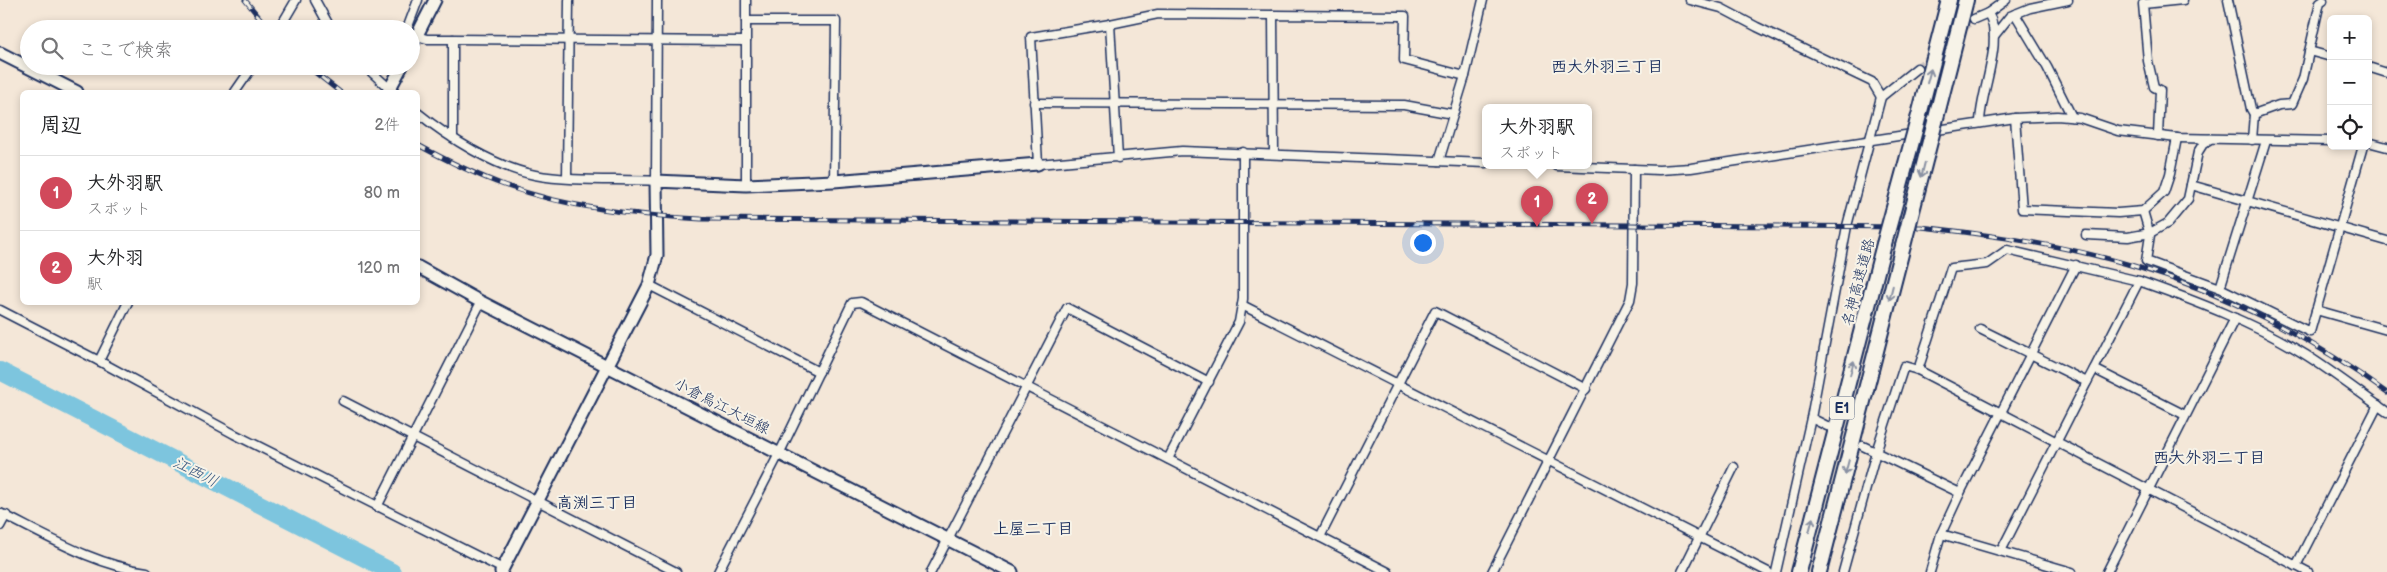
<!DOCTYPE html>
<html lang="ja">
<meta charset="utf-8">
<style>
:root{--surface:#fff;--page:#f2f2f2;--text:#202124;--muted:#757577;--line:#e0e0e0;--accent:#d1495b}
body{margin:0;font-family:"Balsamiq Sans","Klee One",sans-serif;background:var(--page);color:var(--text)}
.controls{position:absolute;right:15px;top:15px;display:grid;overflow:hidden;border-radius:8px;box-shadow:0 2px 8px #0003}
.controls button{width:45px;height:45px;display:grid;place-items:center;padding:0;border:0;border-bottom:1px solid var(--line);background:var(--surface);color:var(--text);font:25px sans-serif}
.you{position:absolute;left:1422px;top:242px;width:18px;height:18px;margin:-12px;border:4px solid #fff;border-radius:50%;background:#1a73e8;box-shadow:0 0 0 8px #1a73e833}
.badge{display:grid;place-items:center;width:32px;height:32px;border-radius:50%;background:var(--accent);color:#fff;font-size:16px;font-weight:700}
.pin{position:absolute;translate:-50% -41px;filter:drop-shadow(0 1px 2px #0008)}
.pin::after{content:'';position:absolute;top:26px;width:18px;height:15px;background:inherit;clip-path:polygon(0 0,100% 0,50% 100%)}
.popup{position:absolute;left:1482px;top:104px;width:110px;height:65px;box-sizing:border-box;display:grid;place-content:center;border-radius:8px;background:var(--surface);filter:drop-shadow(0 1px 4px #0005);font-size:16px;white-space:nowrap;color:var(--muted)}
.popup b{font-size:19px;color:var(--text)}
.popup::after{content:'';position:absolute;left:50%;top:100%;margin-left:-10px;border:10px solid transparent;border-top-color:var(--surface)}
.list{margin:0;padding:0;list-style:none}
h2{display:flex;justify-content:space-between;align-items:center;height:65px;margin:0;padding:0 20px;font-size:21px}
h2 small{font-size:16px;font-weight:400;color:var(--muted)}
.list li{display:grid;grid-template-columns:32px 1fr auto;gap:15px;align-items:center;box-sizing:border-box;height:75px;padding:0 20px;border-top:1px solid var(--line)}
.list b{display:block;font-size:19px;white-space:nowrap}
.list p{margin:0;font-size:16px;white-space:nowrap;color:var(--muted)}
.list em{font-size:16px;font-style:normal;color:var(--muted)}
.icon{flex:none;width:28px;height:28px;fill:none;stroke:currentColor;stroke-width:2;stroke-linecap:round;stroke-linejoin:round}
.map{position:relative;flex:none;width:2387px;height:572px;overflow:hidden}
.search{position:absolute;background:var(--surface);box-shadow:0 2px 8px #0003;left:20px;top:20px;width:400px;height:55px;display:flex;align-items:center;gap:12px;box-sizing:border-box;padding:0 18px;border-radius:28px;color:var(--muted);font-size:19px}
.panel{position:absolute;background:var(--surface);box-shadow:0 2px 8px #0003;left:20px;top:90px;width:400px;height:215px;border-radius:8px}
.map>svg:first-child{display:block}
</style>
<div class="map">
<svg width="2387" height="572" viewBox="0 0 2387 572">
<rect width="100%" height="100%" fill="#f4e7d8"/>
<filter id="ink" filterUnits="userSpaceOnUse"><feTurbulence type="fractalNoise" baseFrequency=".02" numOctaves="2"/><feDisplacementMap in="SourceGraphic" scale="10" xChannelSelector="R" yChannelSelector="G"/><feConvolveMatrix kernelMatrix="1 2 1 2 8 2 1 2 1" color-interpolation-filters="sRGB"/></filter>
<g filter="url(#ink)">
<g fill="none" stroke-linecap="round" stroke-linejoin="round">
<path stroke="#7dc5de" stroke-width="18" d="M0,371L392,572"/>
<path stroke="#c9c2c0" stroke-width="8" stroke-dasharray="8 4" stroke-linecap="butt" d="M1917,68L1974,19"/>
<defs>
<g id="street">
<path d="M315,0L331,29"/>
<path d="M1690,0L1721,8L1757,27L1872,82L1881,97"/>
<path d="M2228,0L2251,109L2254,114L2279,105L2292,104L2303,79L2320,2L2323,0"/>
<path d="M2015,14L2047,67L2072,117"/>
<path d="M1974,19L1988,13L2006,0"/>
<path d="M746,21H836L834,181"/>
<path d="M1110,24L1158,14L1273,15"/>
<path d="M279,29L296,0"/>
<path d="M407,29L418,0"/>
<path d="M413,35L427,39H453V138"/>
<path d="M1994,36L2010,16L2030,8L2068,0"/>
<path d="M453,39L746,41"/>
<path d="M2309,51L2331,57"/>
<path d="M365,66L392,91"/>
<path d="M2368,67L2387,73"/>
<path d="M235,92L253,66"/>
<path d="M1034,103L1404,105L1453,114"/>
<path d="M418,113C449,138 495,167 535,175C571,182 619,179 656,181L657,0"/>
<path d="M2015,118L2022,209L2118,213L2143,211L2164,192L2170,174L2177,138"/>
<path d="M1980,123C1980,92 2005,40 1988,13"/>
<path d="M2158,136L2160,90L2154,87L2148,61L2143,4L2183,0"/>
<path d="M2252,140L2254,114"/>
<path d="M2266,141L2220,288L2310,332L2363,146"/>
<path d="M2368,142L2387,147"/>
<path d="M1274,154L1273,15L1405,16L1404,60L1465,76"/>
<path d="M1118,158L1110,24L1031,37L1038,164L1182,151L1486,163"/>
<path d="M1439,161L1465,76L1483,0"/>
<path d="M1557,166L1659,170L1691,168L2015,118L2057,116L2080,118L2118,131L2177,138L2331,141"/>
<path d="M567,178L569,0"/>
<path d="M746,185V0"/>
<path d="M2191,185L2387,241"/>
<path d="M2143,211L2150,235L2146,261L2220,288"/>
<path d="M2086,235L2128,237L2150,233L2168,223L2188,199L2198,152L2203,144L2210,139"/>
<path d="M2139,281C2196,301 2254,323 2306,355C2333,372 2360,393 2387,412"/>
<path d="M649,285L819,372"/>
<path d="M1242,305L1768,572"/>
<path d="M0,310L99,361L234,434L503,569"/>
<path d="M2316,310L2387,330"/>
<path d="M1980,329L2087,382L2094,369L2185,415"/>
<path d="M99,361L128,302"/>
<path d="M1918,370L1951,268L1987,264L2007,250L2139,281L2094,369"/>
<path d="M343,401L676,572"/>
<path d="M1811,418L1827,426"/>
<path d="M1863,446L1960,493"/>
<path d="M1168,459L1239,322L1243,299V152"/>
<path d="M377,507L481,302"/>
<path d="M0,513C47,536 94,565 147,572"/>
<path d="M0,526L6,515"/>
<path d="M1941,534L2072,572"/>
<path d="M1320,537L1435,311L1586,389"/>
<path d="M2001,551L2087,382"/>
<path d="M2296,566L2378,405"/>
<path d="M718,572L780,452L852,303L861,302L1388,572"/>
<path d="M931,572L1067,308L1209,382"/>
<path d="M1492,572L1630,300L1633,283L1634,169"/>
<path d="M1682,572L1734,467"/>
<path d="M1776,572L1811,418L1847,226L1881,97L1917,68"/>
<path d="M1843,572L1876,452L1904,366L1918,370L2308,572"/>
<path d="M1930,572L1941,534L1960,493L2076,265"/>
<path d="M2107,572L2235,318"/>
</g>
<g id="secondary">
<path d="M411,47L435,0"/>
<path d="M0,53L77,92"/>
<path d="M388,92L402,66"/>
<path d="M418,267L481,302L1012,572"/>
<path d="M501,572L649,285L657,255L656,181L746,185L834,181L1038,164"/>
</g>
<g id="highway">
<path d="M1935,122L1966,0"/>
<path d="M1917,123L1949,0"/>
<path d="M1799,572L1884,244"/>
<path d="M1819,572L1903,246"/>
</g>
</defs>
<use href="#street" stroke="#1b2f5e" stroke-width="11"/>
<use href="#secondary" stroke="#1b2f5e" stroke-width="15"/>
<use href="#highway" stroke="#1b2f5e" stroke-width="18"/>
<use href="#street" stroke="#f7f3e8" stroke-width="8"/>
<use href="#secondary" stroke="#f7f3e8" stroke-width="11"/>
<use href="#highway" stroke="#f7f3e8" stroke-width="14"/>
<defs>
<g id="rail">
<path d="M245,0L269,29"/>
<path d="M307,66L340,92"/>
<path d="M418,145C446,160 474,174 504,185C567,208 635,215 701,219L1921,227C1993,235 2064,245 2134,266C2223,292 2312,338 2387,393"/>
</g>
</defs>
<use href="#rail" stroke="#1b2f5e" stroke-width="5"/>
<use href="#rail" stroke="#f7f3e8" stroke-width="3" stroke-dasharray="9" stroke-linecap="butt"/>
<defs>
<g id="highway-bridge">
<path d="M1884,244L1917,123"/>
<path d="M1903,246L1935,122"/>
</g>
</defs>
<use href="#highway-bridge" stroke="#1b2f5e" stroke-width="18" stroke-linecap="butt"/>
<use href="#highway-bridge" stroke="#f7f3e8" stroke-width="14"/>
</g>
<defs><path id="oneway-shaft" d="M-6 0H5M1.5-3L5.5 0L1.5 3" fill="none" stroke-width="1.6" stroke-linecap="round" stroke-linejoin="round" transform="scale(1.25)"/></defs>
<g stroke="#8991a3">
<use href="#oneway-shaft" transform="translate(1929 76) rotate(-75)"/>
<use href="#oneway-shaft" transform="translate(1923 170) rotate(104)"/>
<use href="#oneway-shaft" transform="translate(1891 293) rotate(104)"/>
<use href="#oneway-shaft" transform="translate(1852 368) rotate(-75)"/>
<use href="#oneway-shaft" transform="translate(1847 467) rotate(105)"/>
<use href="#oneway-shaft" transform="translate(1811 525) rotate(-75)"/>
</g>
</g>
<g text-anchor="middle" stroke-width="4" stroke-linejoin="round" paint-order="stroke">
<rect fill="#f7f3e8" stroke="#5d6a87" stroke-width="1" x="1829.5" y="396.5" width="25" height="23" rx="4"/>
<g font-size="14" font-weight="bold" fill="#1b2f5e">
<text x="1842" y="413">E1</text>
</g>
<g font-size="15" fill="#1b2f5e" stroke="#f7f3e8">
<text transform="translate(1858 282) rotate(-75)" y="5">名神高速道路</text>
<text transform="translate(722 406) rotate(27)" y="5">小倉烏江大垣線</text>
</g>
<g font-size="16" font-weight="bold" fill="#1b2f5e" stroke="#f7f3e8">
<text x="1607" y="72">西大外羽三丁目</text>
<text x="2209" y="463">西大外羽二丁目</text>
<text x="597" y="508">高渕三丁目</text>
<text x="1033" y="534">上屋二丁目</text>
</g>
<g font-size="16" font-style="italic" fill="#34547e" stroke="#f7f3e8">
<text transform="translate(196 471) rotate(27)" y="6">江西川</text>
</g>
</g>
</svg>
<div class="controls">
<button>+</button>
<button>−</button>
<button><svg class="icon" aria-label="locate" viewBox="0 0 24 24"><circle cx="12" cy="12" r="6"/><path d="M12 2v4M12 18v4M2 12h4M18 12h4"/></svg></button>
</div>
<div class="you"></div>
<div class="pin badge" style="left:1537px;top:227px">1</div>
<div class="popup"><b>大外羽駅</b>スポット</div>
<div class="pin badge" style="left:1592px;top:224px">2</div>
<div class="search"><svg class="icon" aria-label="search" viewBox="0 0 24 24"><circle cx="10" cy="10" r="6"/><path d="M15 15l6 6"/></svg>ここで検索</div>
<section class="panel">
<h2>周辺<small>2件</small></h2>
<ul class="list">
<li><span class="badge">1</span><div><b>大外羽駅</b><p>スポット</p></div><em>80 m</em></li>
<li><span class="badge">2</span><div><b>大外羽</b><p>駅</p></div><em>120 m</em></li>
</ul>
</section>
</div>
